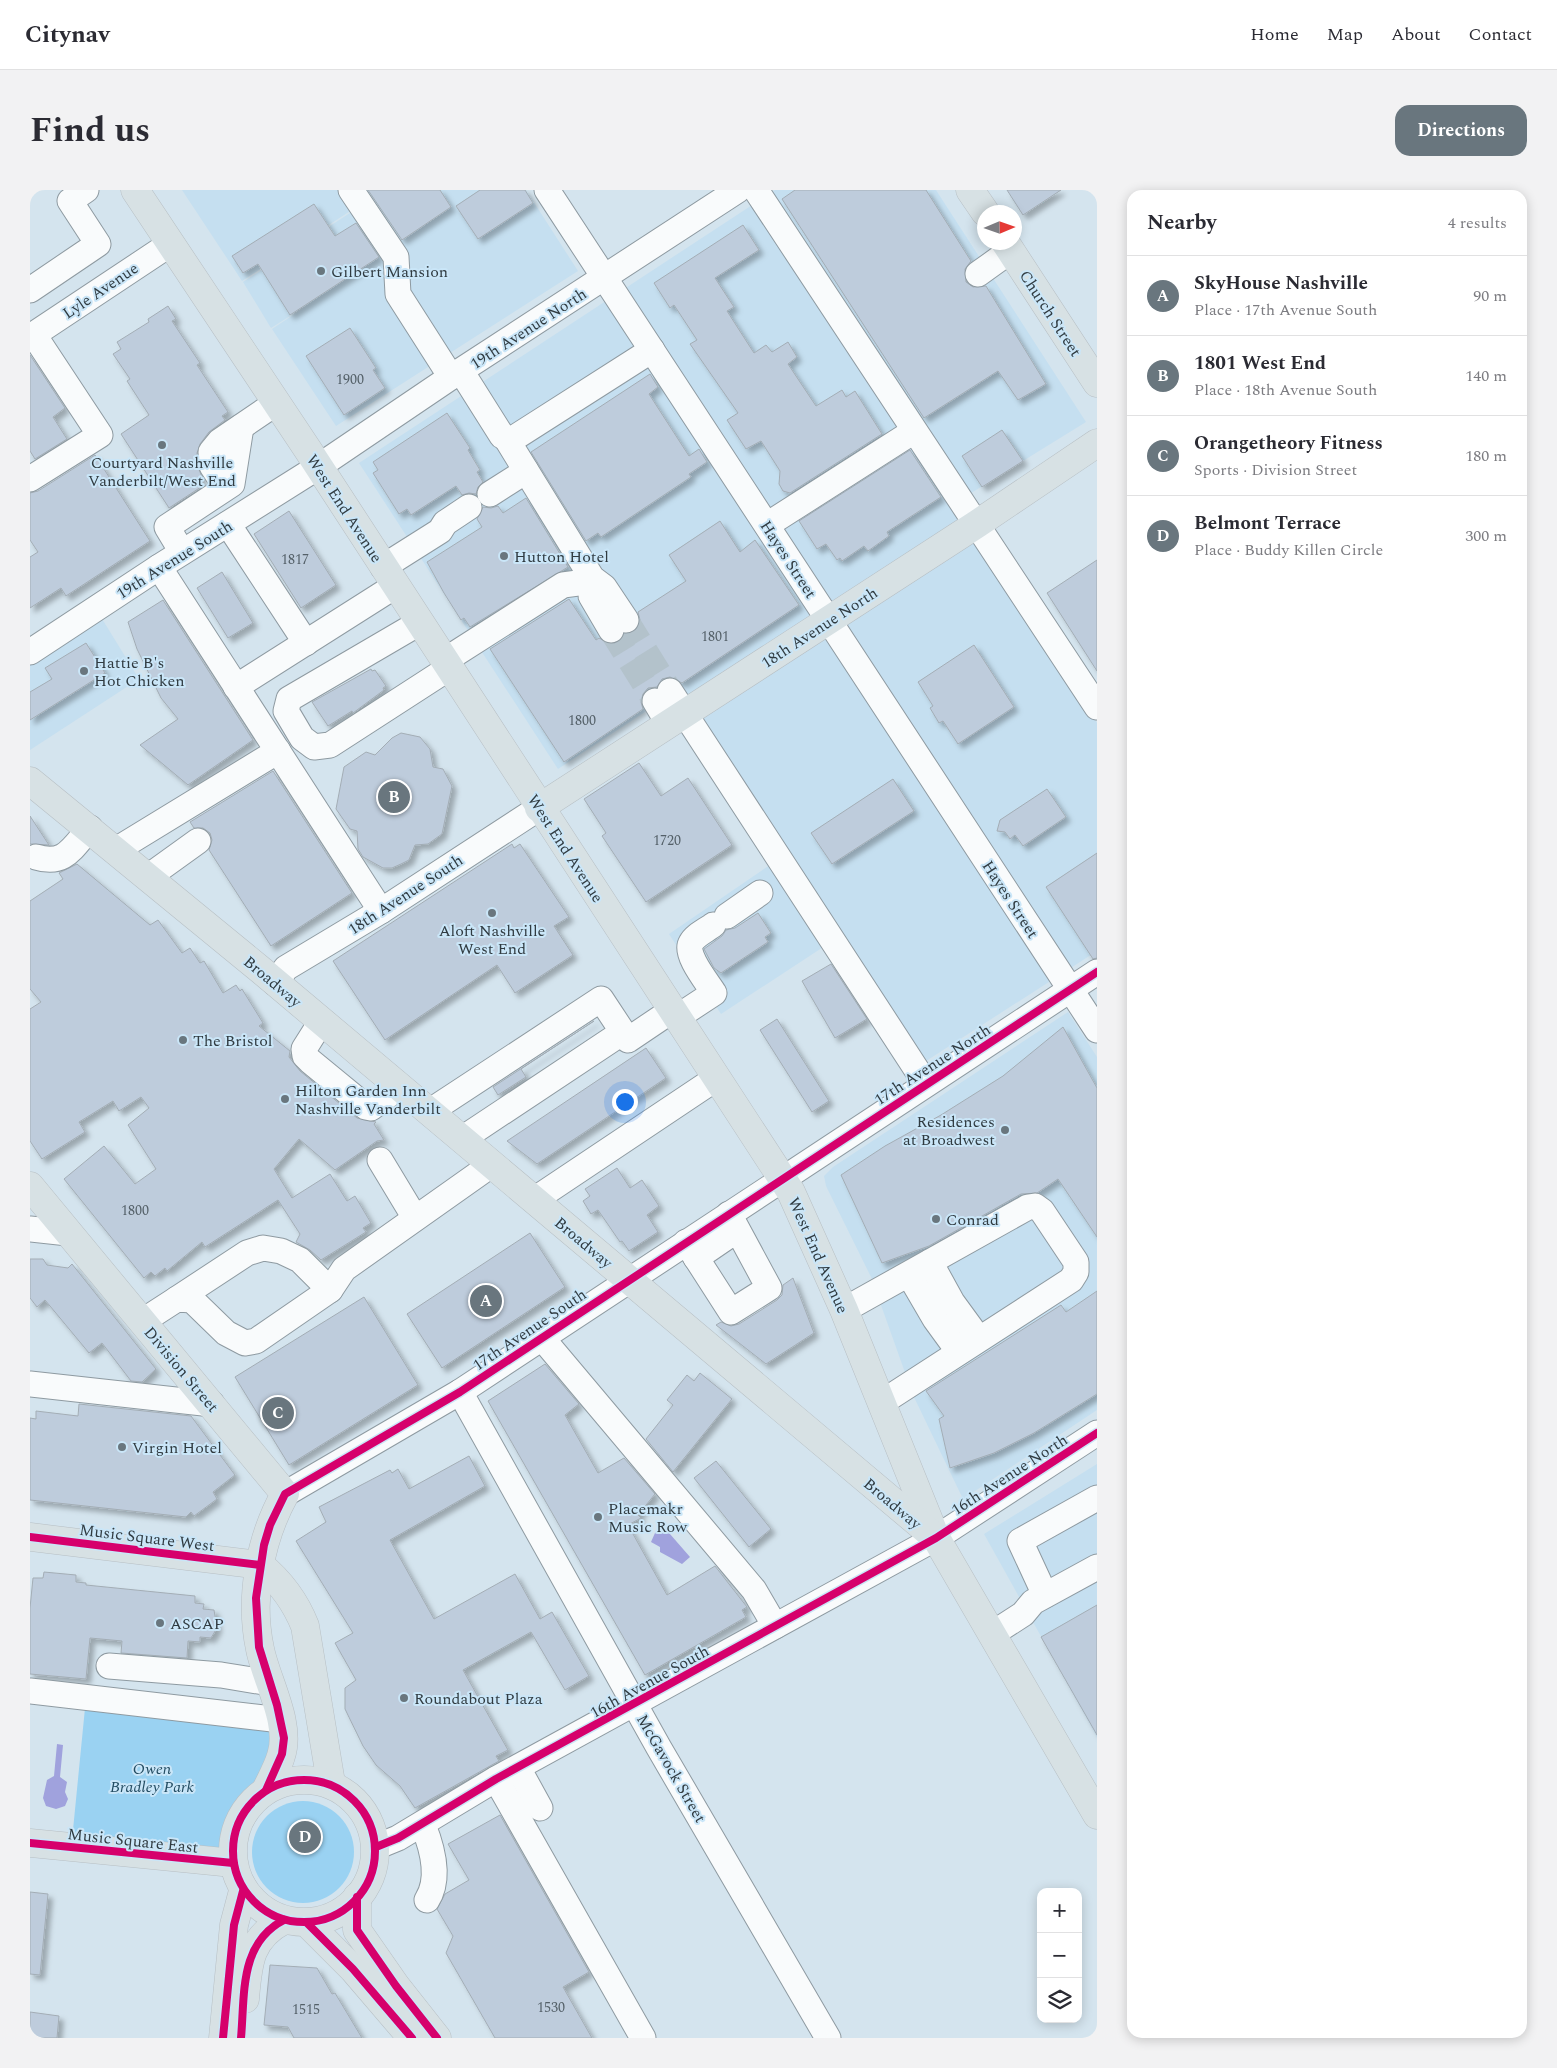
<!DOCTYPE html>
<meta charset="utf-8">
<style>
:root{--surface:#fff;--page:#f2f2f3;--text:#2b2b33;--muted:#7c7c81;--line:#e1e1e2;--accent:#69767e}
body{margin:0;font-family:Spectral,serif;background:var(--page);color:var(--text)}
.controls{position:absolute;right:15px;bottom:15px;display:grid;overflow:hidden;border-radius:10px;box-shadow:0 2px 12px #0003}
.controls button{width:45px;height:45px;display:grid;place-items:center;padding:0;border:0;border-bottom:1px solid var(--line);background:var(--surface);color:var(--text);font:25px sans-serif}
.compass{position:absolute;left:947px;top:15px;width:45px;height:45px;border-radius:50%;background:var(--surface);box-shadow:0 2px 12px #0003;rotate:88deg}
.you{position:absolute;left:594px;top:911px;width:18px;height:18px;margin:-12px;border:4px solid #fff;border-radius:50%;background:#1a73e8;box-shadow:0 0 0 8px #1a73e833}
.badge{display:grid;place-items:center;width:32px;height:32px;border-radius:50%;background:var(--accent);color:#fff;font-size:16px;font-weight:700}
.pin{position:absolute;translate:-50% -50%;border:2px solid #fff;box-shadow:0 1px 5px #0006}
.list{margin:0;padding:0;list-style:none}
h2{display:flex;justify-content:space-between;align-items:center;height:65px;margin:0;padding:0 20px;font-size:21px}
h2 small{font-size:16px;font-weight:400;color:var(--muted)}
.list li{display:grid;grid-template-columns:32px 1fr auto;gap:15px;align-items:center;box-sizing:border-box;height:80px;padding:0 20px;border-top:1px solid var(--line)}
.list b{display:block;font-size:19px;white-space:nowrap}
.list p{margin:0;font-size:16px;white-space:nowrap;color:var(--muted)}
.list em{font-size:16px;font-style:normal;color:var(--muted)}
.icon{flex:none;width:28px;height:28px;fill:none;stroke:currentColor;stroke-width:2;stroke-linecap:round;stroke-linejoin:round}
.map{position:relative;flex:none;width:1067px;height:1848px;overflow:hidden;border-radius:15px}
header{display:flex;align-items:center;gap:30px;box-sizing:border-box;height:70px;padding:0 25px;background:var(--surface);border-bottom:1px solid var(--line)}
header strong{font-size:24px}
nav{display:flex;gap:28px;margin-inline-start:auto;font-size:18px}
.intro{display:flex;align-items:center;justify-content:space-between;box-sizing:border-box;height:120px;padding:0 30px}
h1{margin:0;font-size:35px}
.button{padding:12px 22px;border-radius:15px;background:var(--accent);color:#fff;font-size:18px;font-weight:700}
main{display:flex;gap:30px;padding:0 30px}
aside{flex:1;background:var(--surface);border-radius:15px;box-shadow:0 2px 12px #0003}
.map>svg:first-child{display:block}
</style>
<header>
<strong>Citynav</strong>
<nav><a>Home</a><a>Map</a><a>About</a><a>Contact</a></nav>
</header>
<div class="intro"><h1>Find us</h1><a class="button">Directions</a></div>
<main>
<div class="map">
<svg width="1067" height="1848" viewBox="0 0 1067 1848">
<defs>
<filter id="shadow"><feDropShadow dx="4.5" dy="4.5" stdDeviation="2.5" flood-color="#0004"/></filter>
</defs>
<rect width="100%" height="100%" fill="#d4e4ee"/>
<g fill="#c5dff0">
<path d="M152,0H314L325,18L212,91Z"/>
<path d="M325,0H496L548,81L306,236L242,139L284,111L241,138L213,92L334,14Z"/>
<path d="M745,0H906L1056,232L925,313L1067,533V761L893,873L810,746L691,824L639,744L753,666L647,501L528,579L329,273Z"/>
<path d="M66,419L109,489L0,560V459Z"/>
<path d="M1038,822L1067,867V1220L933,1309L883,1205L841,1087L796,996L794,986L803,977Z"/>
<path d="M1067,1274V1547L954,1344Z"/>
</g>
<g fill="#9ad2f2">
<path d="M56,1508L245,1530L242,1567L230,1598L217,1610L205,1630L191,1664L42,1650Z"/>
<circle cx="273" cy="1662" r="51"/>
</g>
<g fill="#a0a2dd">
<path d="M633,1336L660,1367L652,1374L630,1362V1357L621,1352L625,1343Z"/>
<path d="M27,1554L33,1555L30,1587L37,1592L35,1602L38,1609L35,1616L26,1619L16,1616L13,1608L17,1590L24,1586Z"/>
</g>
<g fill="#beccdc" stroke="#a3adb5" filter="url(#shadow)">
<path d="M338,0H410L421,17L372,50Z"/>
<path d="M450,0H495L503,13L448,49L426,16Z"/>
<path d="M765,0H896L941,71L935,79L936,92L943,97L956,96L1016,194L988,210L968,181L894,228L752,9Z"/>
<path d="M977,0H1031L993,25Z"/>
<path d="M284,14L305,46L326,33L349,67L260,125L228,74L213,83L202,66Z"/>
<path d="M713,35L729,60L685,88L704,117L697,121L724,163L736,155L742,162L758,152L767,167L758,174L786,216L812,200L816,207L825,201L852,244L760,303L753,301L749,294L750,281L731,251L716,259L697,230L708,223L660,154L667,150L644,115L640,118L624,93Z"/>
<path d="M138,116L146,129L142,131L170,173L167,175L198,222L192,226L195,230L179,242L170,254L167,263L168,277L172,287L169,288L174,295L139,318L91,244L119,225L97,191L100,189L83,164L91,159L87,152L119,132L118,129Z"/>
<path d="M320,138L346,178L343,180L355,198L314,225L276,166Z"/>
<path d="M0,165L35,218L23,227L37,249L5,269L0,261Z"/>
<path d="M620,184L628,197L619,204L659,266L669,259L677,272L659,284L661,287L571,347L568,343L556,351L501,262Z"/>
<path d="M417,223L440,258L438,260L450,280L447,282L453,292L448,297L446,304L439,303L432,305L426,296L381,325L377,319L369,324L343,283L348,280L343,272Z"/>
<path d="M972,240L993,271L952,297L932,266Z"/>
<path d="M880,260L911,307L857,342L859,346L838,361L834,356L812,371L810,368L807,370L796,354L787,359L769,331Z"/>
<path d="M65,265L120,351L36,406L31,398L0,418V367L8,362L0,350V303L8,301Z"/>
<path d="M496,308L538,377L440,437L434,428L431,430L414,403L397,372L452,337L447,329L453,317L461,318L468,316L473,323Z"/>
<path d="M259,321L306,395L271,418L224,344Z"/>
<path d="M690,331L710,362L725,350L769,415L652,493L640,487L632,489L627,497L618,498L613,504L611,512L613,519L534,572L460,459L539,409L566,450L569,448L581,454L588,453L594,444L604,442L609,437L610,430L608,422L656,391L639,365Z"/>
<path d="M1067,370V481L1017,403Z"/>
<path d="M192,382L223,433L198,448L167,398Z"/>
<path d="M133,410L223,550L158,595L110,555L148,529L131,508L107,459L98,432Z"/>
<path d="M56,453L75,483L0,530V502L22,489L15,478Z"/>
<path d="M944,455L984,517L928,554L913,531L909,533L900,518L903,516L888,492Z"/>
<path d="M341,479L342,481L345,480L356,496L353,498L354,500L323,523L322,521L298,536L282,512Z"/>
<path d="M371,543L390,547L400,559L403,577L413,579L422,596L412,644L398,654L385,655L379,670L371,674L362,678H353L333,667L328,659L327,641L320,639L306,619L314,577L336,562L345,565L362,548Z"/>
<path d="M609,573L631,606L658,588L702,655L616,712L572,646L576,643L554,609Z"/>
<path d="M243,581L322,703L241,756L179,660L182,650L180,643L173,638H164L160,632Z"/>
<path d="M863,589L884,621L802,674L781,643Z"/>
<path d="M1017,599L1036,627L993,656L985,645L980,649L975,642L967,641L970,630Z"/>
<path d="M0,626L19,655L0,654Z"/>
<path d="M482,654L484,658L490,654L539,727L524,736L543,765L485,803L467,775L355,850L303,771Z"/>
<path d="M1067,663V768L1063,769L1016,697Z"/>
<path d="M47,674L120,735L128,730L152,763L160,758L170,773L174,771L193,803L206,795L210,801L212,799L233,833L229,836L260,861L259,867L270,881L327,928L346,932L344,934L354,950L347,951L305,980L269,949L244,979L262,1008L300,984L317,1011L325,1006L341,1033L333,1038L336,1042L291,1070L280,1060L266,1052L270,1044L248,1010L175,1057L172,1052L137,1081L135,1078L125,1086L121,1082L114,1088L34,989L74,956L105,994L126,979L98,935L119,918L111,907L89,921L83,911L49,932L55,942L12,969L0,951V819L11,812L0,799V711L33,689L29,683Z"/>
<path d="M728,723L741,743L735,747L738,752L691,783L684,778L674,759L692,746L696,740L705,738Z"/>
<path d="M801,774L837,829L805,848L772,791Z"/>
<path d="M747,829L799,911L782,922L730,840Z"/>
<path d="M564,831L491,879L496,887L468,905L463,897Z"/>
<path d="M1033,837L1067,898V1047L1028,989L1007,1003L991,1004L899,1056L852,1073L811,985L855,956L911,925L973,886Z"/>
<path d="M616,858L636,888L507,974L477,951Z"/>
<path d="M587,978L600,998L612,990L629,1016L617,1025L628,1042L599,1061L592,1051L590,1052L568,1020L561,1024L553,1011L560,1006L555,999Z"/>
<path d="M500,1043L535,1097L412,1178L377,1124Z"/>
<path d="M0,1069H13L17,1075L38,1078L42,1074L126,1179L112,1192L101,1191L72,1153L59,1163L15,1110L7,1117L0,1108Z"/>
<path d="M763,1088L784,1143L736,1174L686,1135L691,1132L701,1136L709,1134L747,1110L752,1105L753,1095Z"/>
<path d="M1067,1101V1204L1004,1243L964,1263L920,1278L909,1229L914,1226L896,1201L1031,1115L1036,1122Z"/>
<path d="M334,1107L388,1195L259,1275L205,1187Z"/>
<path d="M515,1174L549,1214L535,1225L568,1283L594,1268L625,1304L608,1325L611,1328L598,1335L637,1405L685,1376L717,1417L712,1420L716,1427L615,1485L458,1211Z"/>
<path d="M670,1183L702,1209L643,1282L616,1249L643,1215L637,1210L657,1185L664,1191Z"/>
<path d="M49,1214L161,1226L205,1285L183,1302L187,1309L164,1326L161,1322L156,1327L0,1310V1228L6,1229V1221L48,1226Z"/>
<path d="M439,1266L455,1296L360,1350L404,1429L485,1384L510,1429L522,1422L559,1486L535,1500L501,1442L433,1480L478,1560L466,1566L469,1571L385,1618L370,1596L346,1575L333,1556L315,1519V1498L326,1490L305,1453L323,1443L266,1351L296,1332L289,1317L360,1280L362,1283L368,1279L379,1299Z"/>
<path d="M686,1271L741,1339L719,1357L664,1288Z"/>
<path d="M14,1382L46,1385V1392L56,1393V1395L165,1406V1413L174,1414L173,1419L184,1420L187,1438L181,1448L170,1447V1452L158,1451L157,1468L91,1463L92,1451L60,1448L56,1489L0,1484V1418L3,1388H13Z"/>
<path d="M1067,1415V1545L1011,1447Z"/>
<path d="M470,1625L559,1782L533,1797L562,1848H465L416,1763L423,1746L407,1719L415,1704L439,1690L418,1654Z"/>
<path d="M0,1702L18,1704L10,1785L0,1784Z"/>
<path d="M240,1775L287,1778L302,1804L305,1803L332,1848H264L258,1837L234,1835Z"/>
<path d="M0,1822L29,1826L27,1848H0Z"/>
</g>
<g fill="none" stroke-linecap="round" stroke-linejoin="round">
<g stroke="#b3c2cb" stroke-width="25" stroke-dasharray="25 12" stroke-linecap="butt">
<path d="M596,430L640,501"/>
<path d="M581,440L625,511"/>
</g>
<defs>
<g id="minor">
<path d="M321,0L366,67L368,104L421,187"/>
<path d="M517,0L1067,840"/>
<path d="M726,0L1067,517"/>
<path d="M948,84L980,61"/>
<path d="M0,100L68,54L40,11L56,0"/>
<path d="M0,147L140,54"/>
<path d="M431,181L472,246L481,250L622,160"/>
<path d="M476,248L562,388L574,397L596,430"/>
<path d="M0,289L70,245L4,145"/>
<path d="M196,297L182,276L181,262L190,251L246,213"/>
<path d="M460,304L496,281"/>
<path d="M198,334L276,453"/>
<path d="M737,335L884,241"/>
<path d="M152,362L137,337L202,294L211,237"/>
<path d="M129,377L351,721"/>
<path d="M353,377L410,341L415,333L439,317"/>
<path d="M562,396L561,406L581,440"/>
<path d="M389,433L259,509L256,521L272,548L284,557L300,555L419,478"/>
<path d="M0,462L129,377L288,277L421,187L708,0"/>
<path d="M414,471L533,395L548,393L562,388"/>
<path d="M206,497L365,396"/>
<path d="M640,501L896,894"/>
<path d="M625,511L638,533"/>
<path d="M86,660L248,561"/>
<path d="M6,667C35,676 42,658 60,638"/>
<path d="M118,687L168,651"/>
<path d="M697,726L730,703"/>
<path d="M245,793L256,778L351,721L509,618"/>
<path d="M646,828L684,803C678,793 654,764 661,753C665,745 677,740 683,735"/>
<path d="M291,832L274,859L275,866L280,871L336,917L341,918L369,897"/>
<path d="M399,922L571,809L598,850L641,821"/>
<path d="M432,949L593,842"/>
<path d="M350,970L385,1028"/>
<path d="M504,1010L685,889"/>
<path d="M0,1039L38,1043"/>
<path d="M656,1052L701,1122L739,1098L699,1024"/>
<path d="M666,1068L707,1040"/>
<path d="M900,1072L922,1112L949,1149"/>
<path d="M884,1093L905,1129L929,1162"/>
<path d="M147,1109L217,1063L233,1058L251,1061L270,1070L300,1100"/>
<path d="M814,1120L998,1017L1005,1016L1012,1021L1046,1072V1082L1041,1090L851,1213"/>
<path d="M113,1131L147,1109L162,1110L196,1143L215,1153L226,1151L300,1100L314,1079L461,975"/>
<path d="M512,1148L724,1400L745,1436"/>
<path d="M0,1194L182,1214"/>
<path d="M430,1202L629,1558L798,1848"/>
<path d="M255,1304L430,1202L1067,782"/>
<path d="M1015,1405L990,1351L1067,1308"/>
<path d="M962,1444L993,1424L1003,1412L1067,1377"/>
<path d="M79,1476L191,1485L240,1493"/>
<path d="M0,1501L251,1530"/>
<path d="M488,1578L510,1618"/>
<path d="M466,1589L613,1848"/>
<path d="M393,1635C402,1657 411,1688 397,1710"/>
<path d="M346,1657L368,1648L466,1589L906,1348L1067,1243"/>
</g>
<g id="major">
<path d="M105,0L278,260L761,1002L814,1120L906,1348"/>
<path d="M940,0L955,22"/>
<path d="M975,52L1067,193"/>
<path d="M0,591L232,781L906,1348L1067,1625"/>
<path d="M509,618L947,334L1067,253"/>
<path d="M0,996L255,1304C230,1349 219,1407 230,1459C236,1490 262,1534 251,1566C248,1577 241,1589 236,1600"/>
<path d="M0,1347L230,1375"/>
<path d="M230,1375C251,1392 265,1411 275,1436L301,1593"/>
<circle cx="274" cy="1661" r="71"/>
<path d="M0,1653L203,1673"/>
<path d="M327,1707V1740L366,1796L407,1848"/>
<path d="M277,1733L323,1779L382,1848"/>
<path d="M215,1809C218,1774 219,1748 254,1730"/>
<path d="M193,1848L204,1735L213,1701"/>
</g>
</defs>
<use href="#minor" stroke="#8e9aa1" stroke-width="27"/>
<use href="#major" stroke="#b7bfc4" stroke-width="29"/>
<use href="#minor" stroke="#f9fbfc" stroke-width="25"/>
<use href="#major" stroke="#d7e1e4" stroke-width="28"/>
<defs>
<g id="cycleway">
<path d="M0,1347L230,1375"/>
<circle cx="274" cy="1661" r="71"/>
<path d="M236,1600L252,1564L254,1548L247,1515L229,1457L226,1408L234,1355L240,1335L255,1304L430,1202L1067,782"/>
<path d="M0,1653L203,1673"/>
<path d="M346,1657L368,1648L466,1589L906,1348L1067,1243"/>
<path d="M327,1707V1740L366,1796L407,1848"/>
<path d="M277,1733L323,1779L382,1848"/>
<path d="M193,1848L204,1735L213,1701"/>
<path d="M211,1848C215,1804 209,1753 254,1730"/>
</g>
</defs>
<use href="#cycleway" stroke="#cae6f8" stroke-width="11"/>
<use href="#cycleway" stroke="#d6006c" stroke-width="8"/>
</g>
<g fill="#69767e" stroke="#cae6f8" stroke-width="2">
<circle cx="291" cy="81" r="5"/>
<circle cx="132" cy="255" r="5"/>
<circle cx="474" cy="366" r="5"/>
<circle cx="54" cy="481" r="5"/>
<circle cx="462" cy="723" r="5"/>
<circle cx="153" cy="850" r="5"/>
<circle cx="255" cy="909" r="5"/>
<circle cx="975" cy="940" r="5"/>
<circle cx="906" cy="1029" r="5"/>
<circle cx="92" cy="1257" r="5"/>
<circle cx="568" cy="1327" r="5"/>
<circle cx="130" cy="1433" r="5"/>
<circle cx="374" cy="1508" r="5"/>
</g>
<g text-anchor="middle" stroke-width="4" stroke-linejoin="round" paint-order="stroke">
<g font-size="14" fill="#546068">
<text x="320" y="194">1900</text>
<text x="265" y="374">1817</text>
<text x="685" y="451">1801</text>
<text x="552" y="535">1800</text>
<text x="637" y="655">1720</text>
<text x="105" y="1025">1800</text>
<text x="521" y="1822">1530</text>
<text x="276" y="1824">1515</text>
</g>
<g font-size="16" fill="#303b41" stroke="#cae6f8" text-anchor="start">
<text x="301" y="87">Gilbert Mansion</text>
<text x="132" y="278" text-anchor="middle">Courtyard Nashville<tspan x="132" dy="18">Vanderbilt/West End</tspan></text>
<text x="484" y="372">Hutton Hotel</text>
<text x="64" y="478">Hattie B's<tspan x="64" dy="18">Hot Chicken</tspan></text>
<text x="462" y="746" text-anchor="middle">Aloft Nashville<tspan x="462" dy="18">West End</tspan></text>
<text x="163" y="856">The Bristol</text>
<text x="265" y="906">Hilton Garden Inn<tspan x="265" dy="18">Nashville Vanderbilt</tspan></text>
<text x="965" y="937" text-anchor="end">Residences<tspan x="965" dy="18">at Broadwest</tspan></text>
<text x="916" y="1035">Conrad</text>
<text x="102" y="1263">Virgin Hotel</text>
<text x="578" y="1324">Placemakr<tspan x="578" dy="18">Music Row</tspan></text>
<text x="140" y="1439">ASCAP</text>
<text x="384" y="1514">Roundabout Plaza</text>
</g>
<g font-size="16" fill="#303b41" stroke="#cae6f8">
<text transform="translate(70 100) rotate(-34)" y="6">Lyle Avenue</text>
<text transform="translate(1021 123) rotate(57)" y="6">Church Street</text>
<text transform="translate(498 138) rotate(-33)" y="6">19th Avenue North</text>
<text transform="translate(315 318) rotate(57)" y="6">West End Avenue</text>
<text transform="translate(144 369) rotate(-32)" y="6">19th Avenue South</text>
<text transform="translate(759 369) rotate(57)" y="6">Hayes Street</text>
<text transform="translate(789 437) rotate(-33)" y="6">18th Avenue North</text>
<text transform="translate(536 658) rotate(57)" y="6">West End Avenue</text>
<text transform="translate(375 704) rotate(-33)" y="6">18th Avenue South</text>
<text transform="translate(981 709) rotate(57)" y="6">Hayes Street</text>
<text transform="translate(243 791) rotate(40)" y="6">Broadway</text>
<text transform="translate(902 874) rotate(-33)" y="6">17th Avenue North</text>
<text transform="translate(554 1052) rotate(40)" y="6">Broadway</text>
<text transform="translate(789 1065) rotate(66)" y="6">West End Avenue</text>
<text transform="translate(499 1139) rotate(-34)" y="6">17th Avenue South</text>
<text transform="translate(152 1179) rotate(50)" y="6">Division Street</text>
<text transform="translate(979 1284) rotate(-33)" y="6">16th Avenue North</text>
<text transform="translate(863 1313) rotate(40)" y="6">Broadway</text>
<text transform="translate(117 1347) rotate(7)" y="6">Music Square West</text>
<text transform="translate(619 1491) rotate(-29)" y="6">16th Avenue South</text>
<text transform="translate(642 1578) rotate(60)" y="6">McGavock Street</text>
<text transform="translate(103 1650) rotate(6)" y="6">Music Square East</text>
</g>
<g font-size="16" font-style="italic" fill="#234c62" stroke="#cae6f8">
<text x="122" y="1584">Owen<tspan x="122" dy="18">Bradley Park</tspan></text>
</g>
</g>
</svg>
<div class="controls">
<button>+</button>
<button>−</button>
<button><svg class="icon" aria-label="layers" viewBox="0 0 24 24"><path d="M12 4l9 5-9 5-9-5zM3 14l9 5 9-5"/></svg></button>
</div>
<svg class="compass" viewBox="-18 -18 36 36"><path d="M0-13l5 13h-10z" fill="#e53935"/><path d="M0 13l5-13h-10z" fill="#7c7c81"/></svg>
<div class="you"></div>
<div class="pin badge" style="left:456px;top:1111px">A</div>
<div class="pin badge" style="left:364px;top:607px">B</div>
<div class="pin badge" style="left:248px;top:1223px">C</div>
<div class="pin badge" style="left:275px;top:1647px">D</div>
</div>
<aside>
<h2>Nearby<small>4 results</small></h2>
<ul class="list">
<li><span class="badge">A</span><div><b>SkyHouse Nashville</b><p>Place · 17th Avenue South</p></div><em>90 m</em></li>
<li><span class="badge">B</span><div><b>1801 West End</b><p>Place · 18th Avenue South</p></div><em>140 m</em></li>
<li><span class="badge">C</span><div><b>Orangetheory Fitness</b><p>Sports · Division Street</p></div><em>180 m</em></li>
<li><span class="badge">D</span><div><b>Belmont Terrace</b><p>Place · Buddy Killen Circle</p></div><em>300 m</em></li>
</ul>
</aside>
</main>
